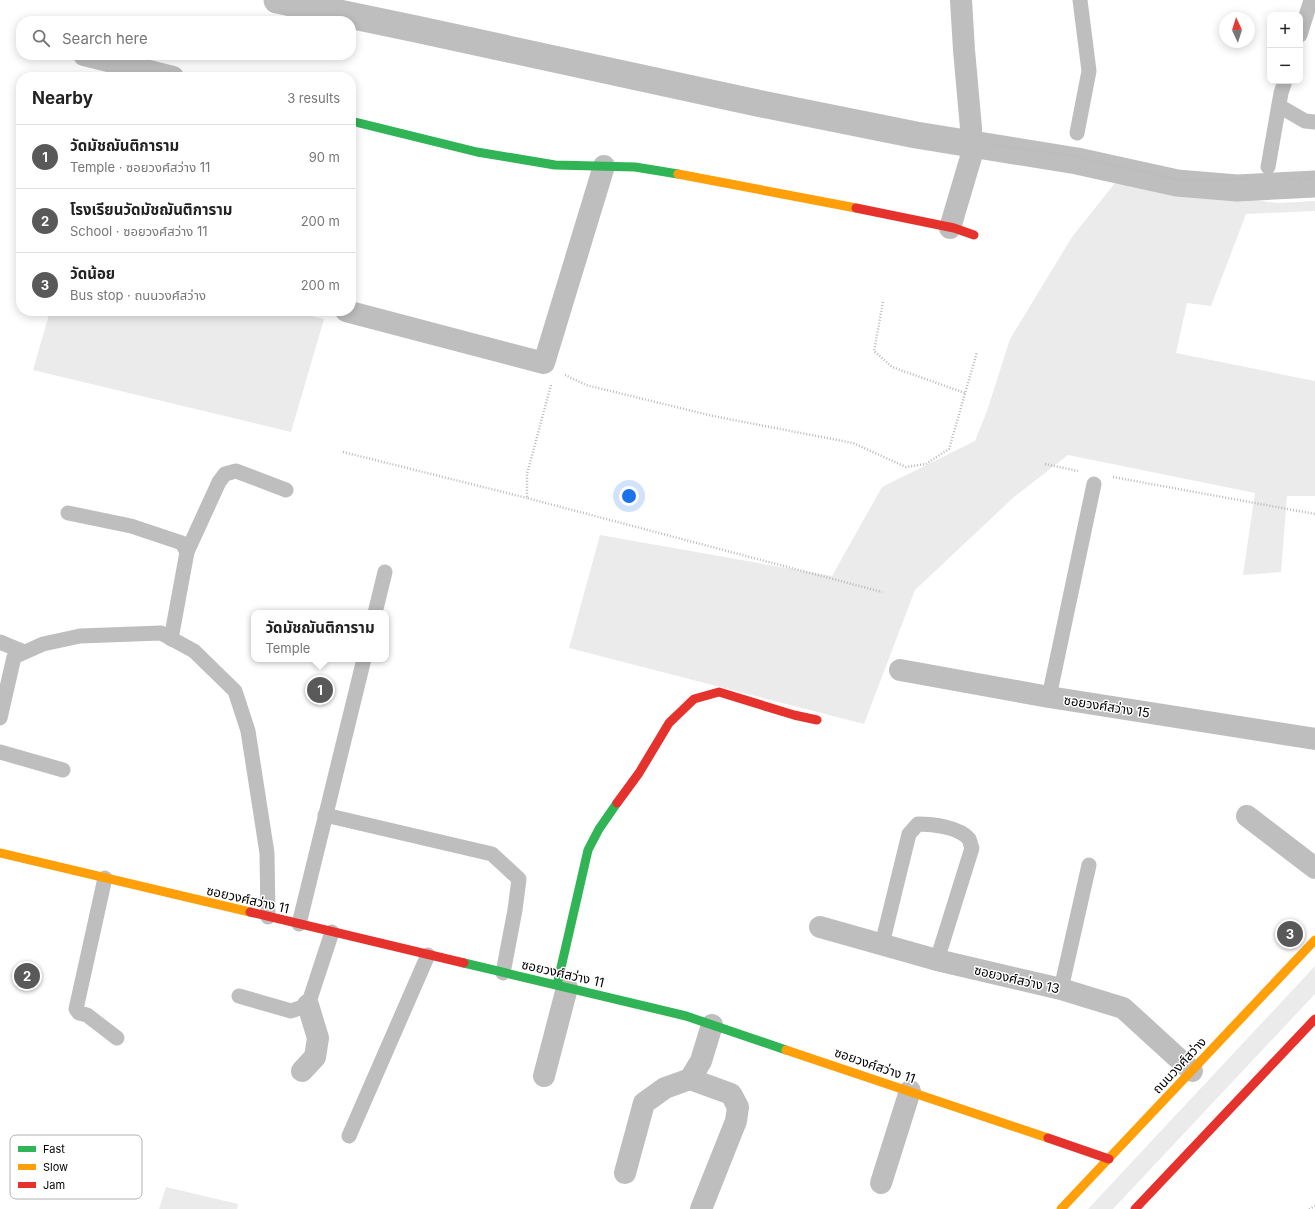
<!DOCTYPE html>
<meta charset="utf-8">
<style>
:root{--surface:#fff;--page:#f6f6f6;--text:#222;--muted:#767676;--line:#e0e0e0;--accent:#595959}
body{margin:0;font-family:Inter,"Noto Sans Thai",sans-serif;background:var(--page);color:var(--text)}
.controls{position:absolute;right:12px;top:12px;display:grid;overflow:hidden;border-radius:8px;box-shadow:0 2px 10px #0003}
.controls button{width:36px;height:36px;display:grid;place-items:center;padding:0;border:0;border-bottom:1px solid var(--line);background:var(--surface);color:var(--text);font:20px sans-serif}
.compass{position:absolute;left:1219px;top:12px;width:36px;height:36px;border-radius:50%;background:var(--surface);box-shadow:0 2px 10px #0003;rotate:356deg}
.you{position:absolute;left:629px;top:496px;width:14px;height:14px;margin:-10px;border:3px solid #fff;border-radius:50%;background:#1a73e8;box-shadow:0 0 0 6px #1a73e833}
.badge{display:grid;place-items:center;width:26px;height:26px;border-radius:50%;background:var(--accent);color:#fff;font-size:13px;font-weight:700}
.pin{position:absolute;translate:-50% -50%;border:2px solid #fff;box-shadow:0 1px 4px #0006}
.popup{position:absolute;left:251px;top:610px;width:138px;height:52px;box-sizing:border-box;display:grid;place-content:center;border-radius:8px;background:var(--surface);filter:drop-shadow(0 1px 3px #0005);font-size:13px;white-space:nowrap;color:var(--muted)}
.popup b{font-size:15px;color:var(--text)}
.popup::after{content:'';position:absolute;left:50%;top:100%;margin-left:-8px;border:8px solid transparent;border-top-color:var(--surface)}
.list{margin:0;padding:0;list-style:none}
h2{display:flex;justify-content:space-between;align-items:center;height:52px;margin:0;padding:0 16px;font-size:17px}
h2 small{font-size:13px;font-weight:400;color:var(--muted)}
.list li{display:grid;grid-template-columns:26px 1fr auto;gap:12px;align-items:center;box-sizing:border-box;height:64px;padding:0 16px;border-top:1px solid var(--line)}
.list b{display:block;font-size:15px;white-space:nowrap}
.list p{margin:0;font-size:13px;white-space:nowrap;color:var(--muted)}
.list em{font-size:13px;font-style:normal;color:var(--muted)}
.icon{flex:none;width:22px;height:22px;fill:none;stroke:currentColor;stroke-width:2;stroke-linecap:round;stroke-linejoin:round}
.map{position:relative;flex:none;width:1315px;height:1209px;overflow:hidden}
.search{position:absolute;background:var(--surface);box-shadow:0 2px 10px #0003;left:16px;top:16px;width:340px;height:44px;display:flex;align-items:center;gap:10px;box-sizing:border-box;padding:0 14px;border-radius:16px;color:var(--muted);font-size:15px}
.panel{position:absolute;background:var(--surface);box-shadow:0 2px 10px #0003;left:16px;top:72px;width:340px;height:244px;border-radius:16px}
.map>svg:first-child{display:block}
</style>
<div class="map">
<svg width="1315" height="1209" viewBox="0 0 1315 1209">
<rect width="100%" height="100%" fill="#fff"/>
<g fill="#ebebeb">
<path d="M1115,183L1278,203L1315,201V211L1246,214L1211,306L1187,303L1176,353L1315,381V496H1287L1281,572L1243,575L1255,493L1068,455L1014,497L915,590L864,724L569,648L600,535L832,576L882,487L975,441L987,411L1010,339L1072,237Z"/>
<path d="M50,311H291L324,319L291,432L33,370Z"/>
<path d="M1315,966V994L1113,1209H1088Z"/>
<path d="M166,1187L238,1204L237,1209H159Z"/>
</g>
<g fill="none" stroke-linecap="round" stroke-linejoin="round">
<path stroke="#bebebe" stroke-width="27" d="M277,0L416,29L757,103L916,135L1077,161L1177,183L1237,188L1315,184"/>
<g stroke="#b9b9b9" stroke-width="2.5" stroke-dasharray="1 2" stroke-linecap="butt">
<path d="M995,145L1068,155L1180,180L1251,179"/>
<path d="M1286,179H1315"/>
<path d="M883,302L874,351L892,367L965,393"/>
<path d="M565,375L586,385L713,416L853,443L906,467L926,464L949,449L977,352"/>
<path d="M551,385L527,474V498L882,592"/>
<path d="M343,452L527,498"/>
<path d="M1045,464L1078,471"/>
<path d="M1113,477L1315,514"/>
<path d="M1309,1209L1315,1206"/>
</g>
<g stroke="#bebebe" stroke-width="15">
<path d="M1300,35L1311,0"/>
<path d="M1279,106L1305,121L1315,122"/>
<path d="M1077,133L1089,71L1080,0"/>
<path d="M1268,167L1281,93L1285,81"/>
<path d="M68,513L131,526L182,543L187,552"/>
<path d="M375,613L385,572"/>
<path d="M171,639L187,552L219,482L225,474L236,471L286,490"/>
<path d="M0,642L24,652"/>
<path d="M1049,697L1094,484"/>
<path d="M0,718L14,657L43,644L80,636L161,633L194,651L235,691L248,731L267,853L268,917"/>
<path d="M0,752L63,770"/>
<path d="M325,815L492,854L519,879L515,910L503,973"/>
<path d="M105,878L76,1009L79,1013L87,1015L117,1038"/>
<path d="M299,924L364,659"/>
<path d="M882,944L909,834L918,824C933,824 959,827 969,839C970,841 971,846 972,848L937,960"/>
<path d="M1061,989L1089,865"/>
<path d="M239,996L291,1011L308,1005L332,932"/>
<path d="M349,1136L428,955"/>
</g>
<g stroke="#bebebe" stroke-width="22">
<path d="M84,55L173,77"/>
<path d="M950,228L971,157V128L964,50L961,0"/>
<path d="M346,311L544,363L604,166"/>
<path d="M900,670L1049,697L1315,739"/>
<path d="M1247,816L1315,868"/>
<path d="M820,927L937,960L1061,989L1123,1008L1192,1071"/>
<path d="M302,1071L315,1057L318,1038L308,1005"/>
<path d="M544,1076L567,988"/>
<path d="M690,1079L731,1094L738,1107L736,1121L701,1209"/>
<path d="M625,1173L644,1103L665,1088L690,1079L701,1061L712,1025"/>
<path d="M881,1183L910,1091"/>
</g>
<g stroke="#30b455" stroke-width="9">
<path d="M351,121L477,152L555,165L635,167L678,174"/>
<path d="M464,963L686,1016L786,1050"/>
<path d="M557,985L588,850L599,829L617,803"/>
</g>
<g stroke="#ff9f0a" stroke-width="9">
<path d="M678,174L856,208"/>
<path d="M0,853L250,912"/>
<path d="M786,1050L1048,1138"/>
<path d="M1061,1209L1315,940"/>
</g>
<g stroke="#e5322d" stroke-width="9">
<path d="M856,208L954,228L974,235"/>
<path d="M617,803L639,773L669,723L694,699L719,692L794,715L817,720"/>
<path d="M250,912L464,963"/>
<path d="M1048,1138L1109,1159"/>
<path d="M1135,1209L1315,1019"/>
</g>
</g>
<g text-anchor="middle" stroke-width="3" stroke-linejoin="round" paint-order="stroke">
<g font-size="13" fill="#000" stroke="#fff">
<text transform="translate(1107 706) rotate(9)" y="5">ซอยวงศ์สว่าง 15</text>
<text transform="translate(248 899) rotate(13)" y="5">ซอยวงศ์สว่าง 11</text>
<text transform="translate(563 973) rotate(13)" y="5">ซอยวงศ์สว่าง 11</text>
<text transform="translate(1017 979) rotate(13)" y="5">ซอยวงศ์สว่าง 13</text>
<text transform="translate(875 1065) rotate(19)" y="5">ซอยวงศ์สว่าง 11</text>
<text transform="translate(1179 1065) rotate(-47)" y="5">ถนนวงศ์สว่าง</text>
</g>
</g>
<rect x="10" y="1135" width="132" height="64" rx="6" fill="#fff" stroke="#b2b2b2" stroke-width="1"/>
<rect x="18" y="1146" width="18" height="6" fill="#30b455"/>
<rect x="18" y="1164" width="18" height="6" fill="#ff9f0a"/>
<rect x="18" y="1182" width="18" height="6" fill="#e5322d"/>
<g font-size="11" fill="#000">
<text x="43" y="1153">Fast</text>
<text x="43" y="1171">Slow</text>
<text x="43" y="1189">Jam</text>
</g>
</svg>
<div class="controls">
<button>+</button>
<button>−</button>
</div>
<svg class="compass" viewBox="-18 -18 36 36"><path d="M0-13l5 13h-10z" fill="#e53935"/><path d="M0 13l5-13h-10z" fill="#767676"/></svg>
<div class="you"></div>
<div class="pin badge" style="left:320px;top:690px">1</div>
<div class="popup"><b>วัดมัชฌันติการาม</b>Temple</div>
<div class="pin badge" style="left:27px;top:976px">2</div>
<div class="pin badge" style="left:1290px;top:934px">3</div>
<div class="search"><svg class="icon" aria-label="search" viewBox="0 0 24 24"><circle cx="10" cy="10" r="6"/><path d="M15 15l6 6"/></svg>Search here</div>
<section class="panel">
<h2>Nearby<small>3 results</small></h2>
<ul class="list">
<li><span class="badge">1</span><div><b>วัดมัชฌันติการาม</b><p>Temple · ซอยวงศ์สว่าง 11</p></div><em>90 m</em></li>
<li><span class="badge">2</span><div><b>โรงเรียนวัดมัชฌันติการาม</b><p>School · ซอยวงศ์สว่าง 11</p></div><em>200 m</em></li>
<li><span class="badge">3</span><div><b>วัดน้อย</b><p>Bus stop · ถนนวงศ์สว่าง</p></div><em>200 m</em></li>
</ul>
</section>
</div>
